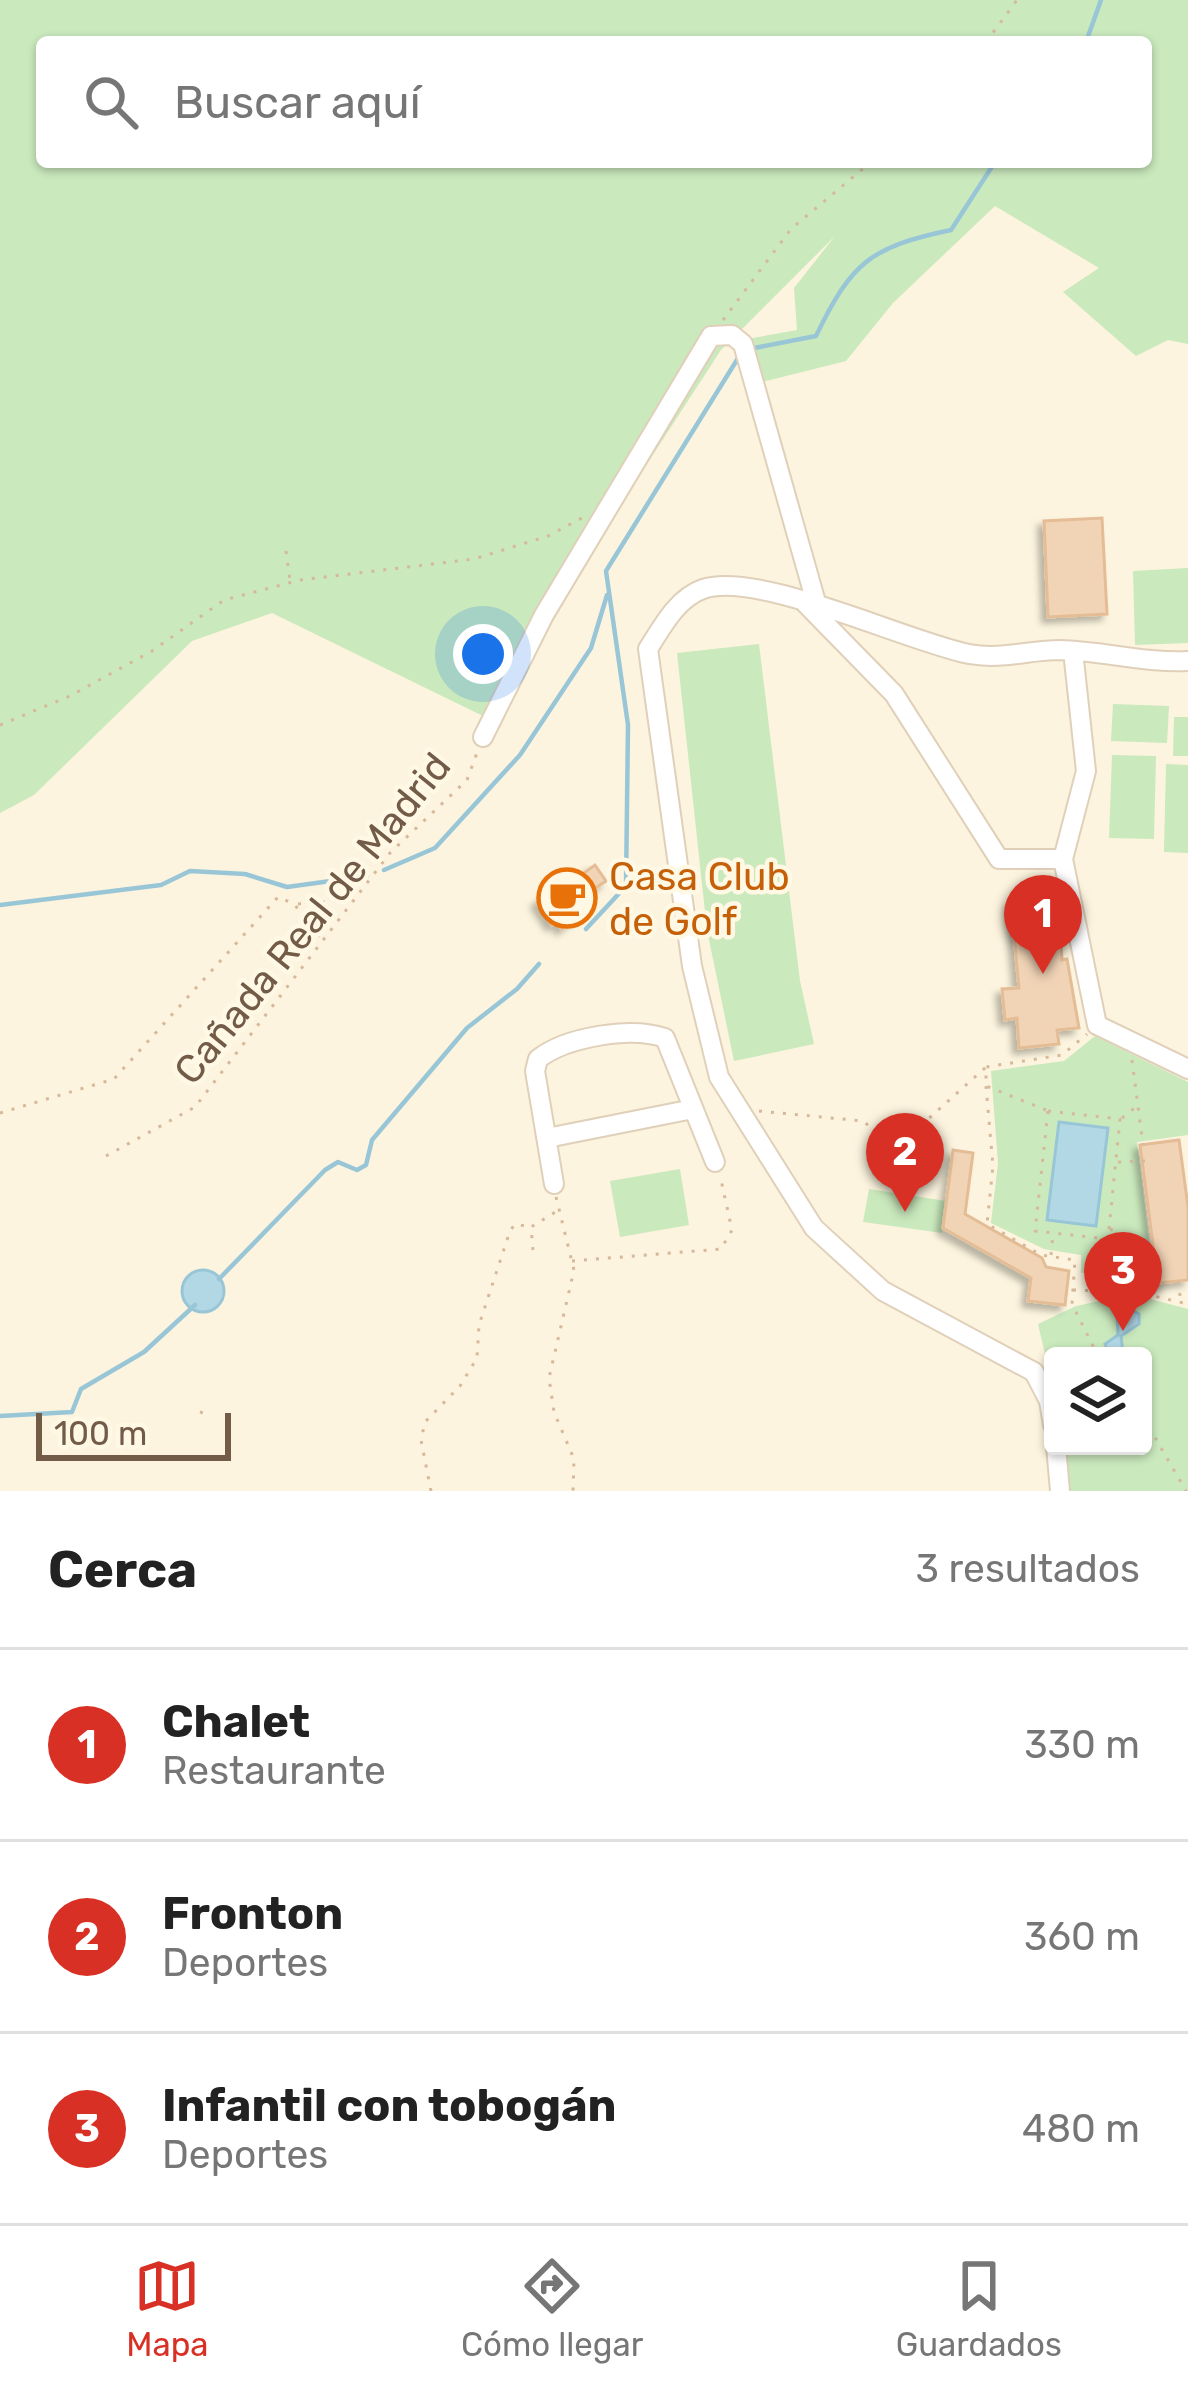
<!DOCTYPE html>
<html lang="es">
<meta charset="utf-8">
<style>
:root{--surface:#fff;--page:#f6f6f6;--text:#222;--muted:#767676;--line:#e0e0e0;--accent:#d93025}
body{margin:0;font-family:Rubik,sans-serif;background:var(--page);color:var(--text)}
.controls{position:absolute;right:36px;bottom:36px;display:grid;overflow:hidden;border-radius:12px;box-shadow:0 3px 9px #0004}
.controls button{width:108px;height:108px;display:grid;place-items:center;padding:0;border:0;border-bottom:3px solid var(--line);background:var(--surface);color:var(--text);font:60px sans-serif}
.scale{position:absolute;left:36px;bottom:30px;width:195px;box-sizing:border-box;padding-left:12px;border:6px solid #725b47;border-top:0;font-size:33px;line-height:42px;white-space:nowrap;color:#725b47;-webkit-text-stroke:9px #fff8e4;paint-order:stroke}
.you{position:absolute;left:483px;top:654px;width:42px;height:42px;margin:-30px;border:9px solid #fff;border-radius:50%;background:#1a73e8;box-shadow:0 0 0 18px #1a73e833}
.badge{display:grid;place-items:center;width:78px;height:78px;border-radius:50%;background:var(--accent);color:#fff;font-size:39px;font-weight:700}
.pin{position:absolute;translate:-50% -99px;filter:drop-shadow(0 3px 6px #0008)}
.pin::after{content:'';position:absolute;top:63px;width:42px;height:36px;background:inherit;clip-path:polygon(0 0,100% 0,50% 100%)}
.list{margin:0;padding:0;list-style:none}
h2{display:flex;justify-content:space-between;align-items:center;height:156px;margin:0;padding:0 48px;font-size:51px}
h2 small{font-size:39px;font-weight:400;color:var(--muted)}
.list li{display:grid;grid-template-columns:78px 1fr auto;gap:36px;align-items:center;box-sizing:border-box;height:192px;padding:0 48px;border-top:3px solid var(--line)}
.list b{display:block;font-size:45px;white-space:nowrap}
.list p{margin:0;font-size:39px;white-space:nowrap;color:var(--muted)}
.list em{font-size:39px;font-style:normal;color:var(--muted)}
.icon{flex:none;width:66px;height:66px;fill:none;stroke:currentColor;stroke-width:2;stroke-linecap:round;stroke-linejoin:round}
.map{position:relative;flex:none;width:1188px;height:1491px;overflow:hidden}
.search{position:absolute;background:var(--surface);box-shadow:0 3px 9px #0004;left:36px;right:36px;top:36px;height:132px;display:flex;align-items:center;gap:30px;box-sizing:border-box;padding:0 42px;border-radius:12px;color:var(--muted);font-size:45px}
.sheet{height:732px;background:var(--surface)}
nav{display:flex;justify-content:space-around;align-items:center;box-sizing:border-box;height:168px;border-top:3px solid var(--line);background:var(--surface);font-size:33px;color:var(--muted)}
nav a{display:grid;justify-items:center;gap:6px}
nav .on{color:var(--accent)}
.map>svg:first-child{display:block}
</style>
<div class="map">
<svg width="1188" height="1491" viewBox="0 0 1188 1491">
<defs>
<filter id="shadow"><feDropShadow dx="-5.5" dy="5.5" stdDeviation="3" flood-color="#0004"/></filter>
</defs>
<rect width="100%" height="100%" fill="#fcf4de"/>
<g fill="#cae9bd" fill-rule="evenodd">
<path d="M0,0H1188V344L1168,340L1136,356L1063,292L1099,268L995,206L893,303L846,361L762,382L747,339L797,330L794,288L835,236L721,350L483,716L272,613L192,641L34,795L0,813ZM42,42H1146V162H42Z"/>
<path d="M1188,568V643L1135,645L1133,571Z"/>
<path d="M759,644L800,981L814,1044L734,1061L707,930L677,653Z"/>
<path d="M1113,704L1169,706L1167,743L1111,741Z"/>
<path d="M1174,717H1188V756H1173Z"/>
<path d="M1112,755L1156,756L1154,839L1109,838Z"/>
<path d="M1166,764L1188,765V853L1164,852Z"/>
<path d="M1095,1036L1188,1082V1135L1137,1142L1153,1274L1132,1288L1130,1274L1081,1273V1255L1044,1249L991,1223L998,1163L991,1071L1064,1061Z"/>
<path d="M680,1169L689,1225L620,1237L610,1181Z"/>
<path d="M869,1189L946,1201L942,1233L863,1222Z"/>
<path d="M1131,1294L1188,1309V1491H1070L1064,1446H1143V1356H1053V1388L1038,1324L1076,1306Z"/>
</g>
<g fill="#b3d8e5" stroke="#99c6d7" stroke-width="3">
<path d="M1059,1122L1108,1128L1096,1226L1047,1220Z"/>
<circle cx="203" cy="1291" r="21"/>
<path d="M1127,1307L1139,1314V1324L1121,1336L1123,1353L1110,1356L1105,1344L1118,1335L1117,1316Z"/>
</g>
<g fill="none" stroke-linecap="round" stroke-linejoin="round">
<g stroke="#99c6d7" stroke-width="4.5">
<path d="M1086,42L1101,0"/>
<path d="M749,349L816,336C852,262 870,247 951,230L995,162"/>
<path d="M384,870L435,848L520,755L591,648L607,595"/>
<path d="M0,905L161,885L190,871L245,874L287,887L367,876"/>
<path d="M586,929L626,886L628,725L606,571L740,355"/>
<path d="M219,1279L325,1170L338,1162L357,1170L366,1165L372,1140L467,1028L517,989L539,964"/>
<path d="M0,1416L72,1412L81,1389L144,1352L195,1305"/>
</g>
</g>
<g fill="#f1d4b6" stroke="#e4bd96" stroke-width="3" filter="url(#shadow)">
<path d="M1102,518L1107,614L1048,617L1044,521Z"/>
<path d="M595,865L606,881L588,893L594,903L562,929L557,921L552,925L537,902L573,873L577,878Z"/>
<path d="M1051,900L1054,941H1061L1062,960L1067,959L1079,1028L1057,1030L1059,1044L1019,1048L1017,1018L1005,1020L1002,989L1019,988L1011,903Z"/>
<path d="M1179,1140L1188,1207V1280L1158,1283L1140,1145Z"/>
<path d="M953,1150L973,1153L965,1214L1042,1258L1046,1267L1069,1271L1065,1305L1028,1301L1031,1278L943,1228Z"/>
</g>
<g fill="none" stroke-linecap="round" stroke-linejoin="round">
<defs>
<g id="minor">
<path d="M806,604L894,694L999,859H1063"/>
<path d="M1073,651L1086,771L1063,859L1097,1025L1188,1069"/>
<path d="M483,737L544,615L711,336L732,335L743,344L817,606"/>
<path d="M547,1138L693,1109"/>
<path d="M554,1184L535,1071L538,1059C566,1037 631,1026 665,1038L715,1162"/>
<path d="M1053,1425L1049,1401L1034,1372L883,1291L814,1228L719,1077L692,966L648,649C662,627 677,598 703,589C757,570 908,642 969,654C1001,660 1029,650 1060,650C1103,651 1144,663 1188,661"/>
<path d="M1056,1446L1060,1491"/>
</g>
</defs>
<use href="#minor" stroke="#e0d0ba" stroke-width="22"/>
<g stroke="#d6b89a" stroke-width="3" stroke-dasharray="3 9" stroke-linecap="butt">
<path d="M986,42L1017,0"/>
<path d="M723,320L791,229L871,162"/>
<path d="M286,551L290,581"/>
<path d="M0,725L70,696L152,651L224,600L300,580L474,559L548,536L582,518"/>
<path d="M298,904L355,900"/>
<path d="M1132,1060L1143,1145"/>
<path d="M986,1086L993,1166L987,1224L1041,1255L1075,1260L1072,1304L1098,1356"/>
<path d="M1046,1110L986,1086V1067L1062,1055L1087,1034"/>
<path d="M759,1111L863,1121L896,1148L986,1067"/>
<path d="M1048,1111L1120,1119L1108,1239L1035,1231Z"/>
<path d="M0,1113L114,1079L278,897L294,904L324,942"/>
<path d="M1122,1118L1137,1106"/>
<path d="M106,1156L195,1107L390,853L467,780L478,750"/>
<path d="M1118,1162L1145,1161"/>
<path d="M556,1197L574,1270L549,1378L554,1412L574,1459L573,1491"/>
<path d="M1110,1229L1153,1246"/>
<path d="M533,1250L531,1227L557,1211"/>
<path d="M1051,1255L1053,1235"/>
<path d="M572,1261L721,1249L732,1230L720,1175"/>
<path d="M1178,1281L1181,1303"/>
<path d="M1073,1290L1136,1292L1188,1304"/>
<path d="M1138,1291L1157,1277"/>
<path d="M200,1412L210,1415"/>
<path d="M1143,1417L1186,1491"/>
<path d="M431,1491L421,1440L425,1422L460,1386L477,1358L479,1325L510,1231L515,1224L531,1227"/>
</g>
<use href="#minor" stroke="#fff" stroke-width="18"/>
</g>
<defs>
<symbol id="cafe-ring" viewBox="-11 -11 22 22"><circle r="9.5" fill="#fff8e4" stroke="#e8710a" stroke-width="1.5"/><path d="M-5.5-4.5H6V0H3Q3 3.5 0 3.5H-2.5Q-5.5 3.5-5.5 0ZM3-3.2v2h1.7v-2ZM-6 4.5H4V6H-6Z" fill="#e8710a"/></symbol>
</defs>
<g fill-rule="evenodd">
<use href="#cafe-ring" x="534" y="865" width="66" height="66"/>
</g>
<g text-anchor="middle" stroke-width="9" stroke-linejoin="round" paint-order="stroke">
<g font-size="39" fill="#c56008" stroke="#fff8e4" text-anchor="start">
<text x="609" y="890">Casa Club<tspan x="609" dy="45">de Golf</tspan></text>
</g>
<g font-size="39" fill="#725b47" stroke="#fff8e4">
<text transform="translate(312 918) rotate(-51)" y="14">Cañada Real de Madrid</text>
</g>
</g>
</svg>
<div class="controls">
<button><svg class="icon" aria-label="layers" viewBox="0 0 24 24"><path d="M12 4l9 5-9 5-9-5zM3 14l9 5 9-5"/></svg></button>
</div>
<div class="scale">100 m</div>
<div class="you"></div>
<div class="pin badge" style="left:1043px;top:974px">1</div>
<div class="pin badge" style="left:905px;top:1212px">2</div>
<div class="pin badge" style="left:1123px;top:1331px">3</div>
<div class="search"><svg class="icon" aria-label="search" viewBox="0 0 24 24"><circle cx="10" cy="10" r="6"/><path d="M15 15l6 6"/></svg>Buscar aquí</div>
</div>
<section class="sheet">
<h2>Cerca<small>3 resultados</small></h2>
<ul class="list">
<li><span class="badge">1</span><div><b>Chalet</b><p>Restaurante</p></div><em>330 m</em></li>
<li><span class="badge">2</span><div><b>Fronton</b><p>Deportes</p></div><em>360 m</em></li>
<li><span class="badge">3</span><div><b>Infantil con tobogán</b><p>Deportes</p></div><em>480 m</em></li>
</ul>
</section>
<nav>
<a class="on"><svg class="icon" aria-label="map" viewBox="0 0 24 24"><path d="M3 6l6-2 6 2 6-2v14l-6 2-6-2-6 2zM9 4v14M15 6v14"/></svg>Mapa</a>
<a><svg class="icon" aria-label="directions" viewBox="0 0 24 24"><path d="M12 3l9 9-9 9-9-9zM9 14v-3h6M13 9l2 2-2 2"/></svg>Cómo llegar</a>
<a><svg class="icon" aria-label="saved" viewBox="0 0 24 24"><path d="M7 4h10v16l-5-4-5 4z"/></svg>Guardados</a>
</nav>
